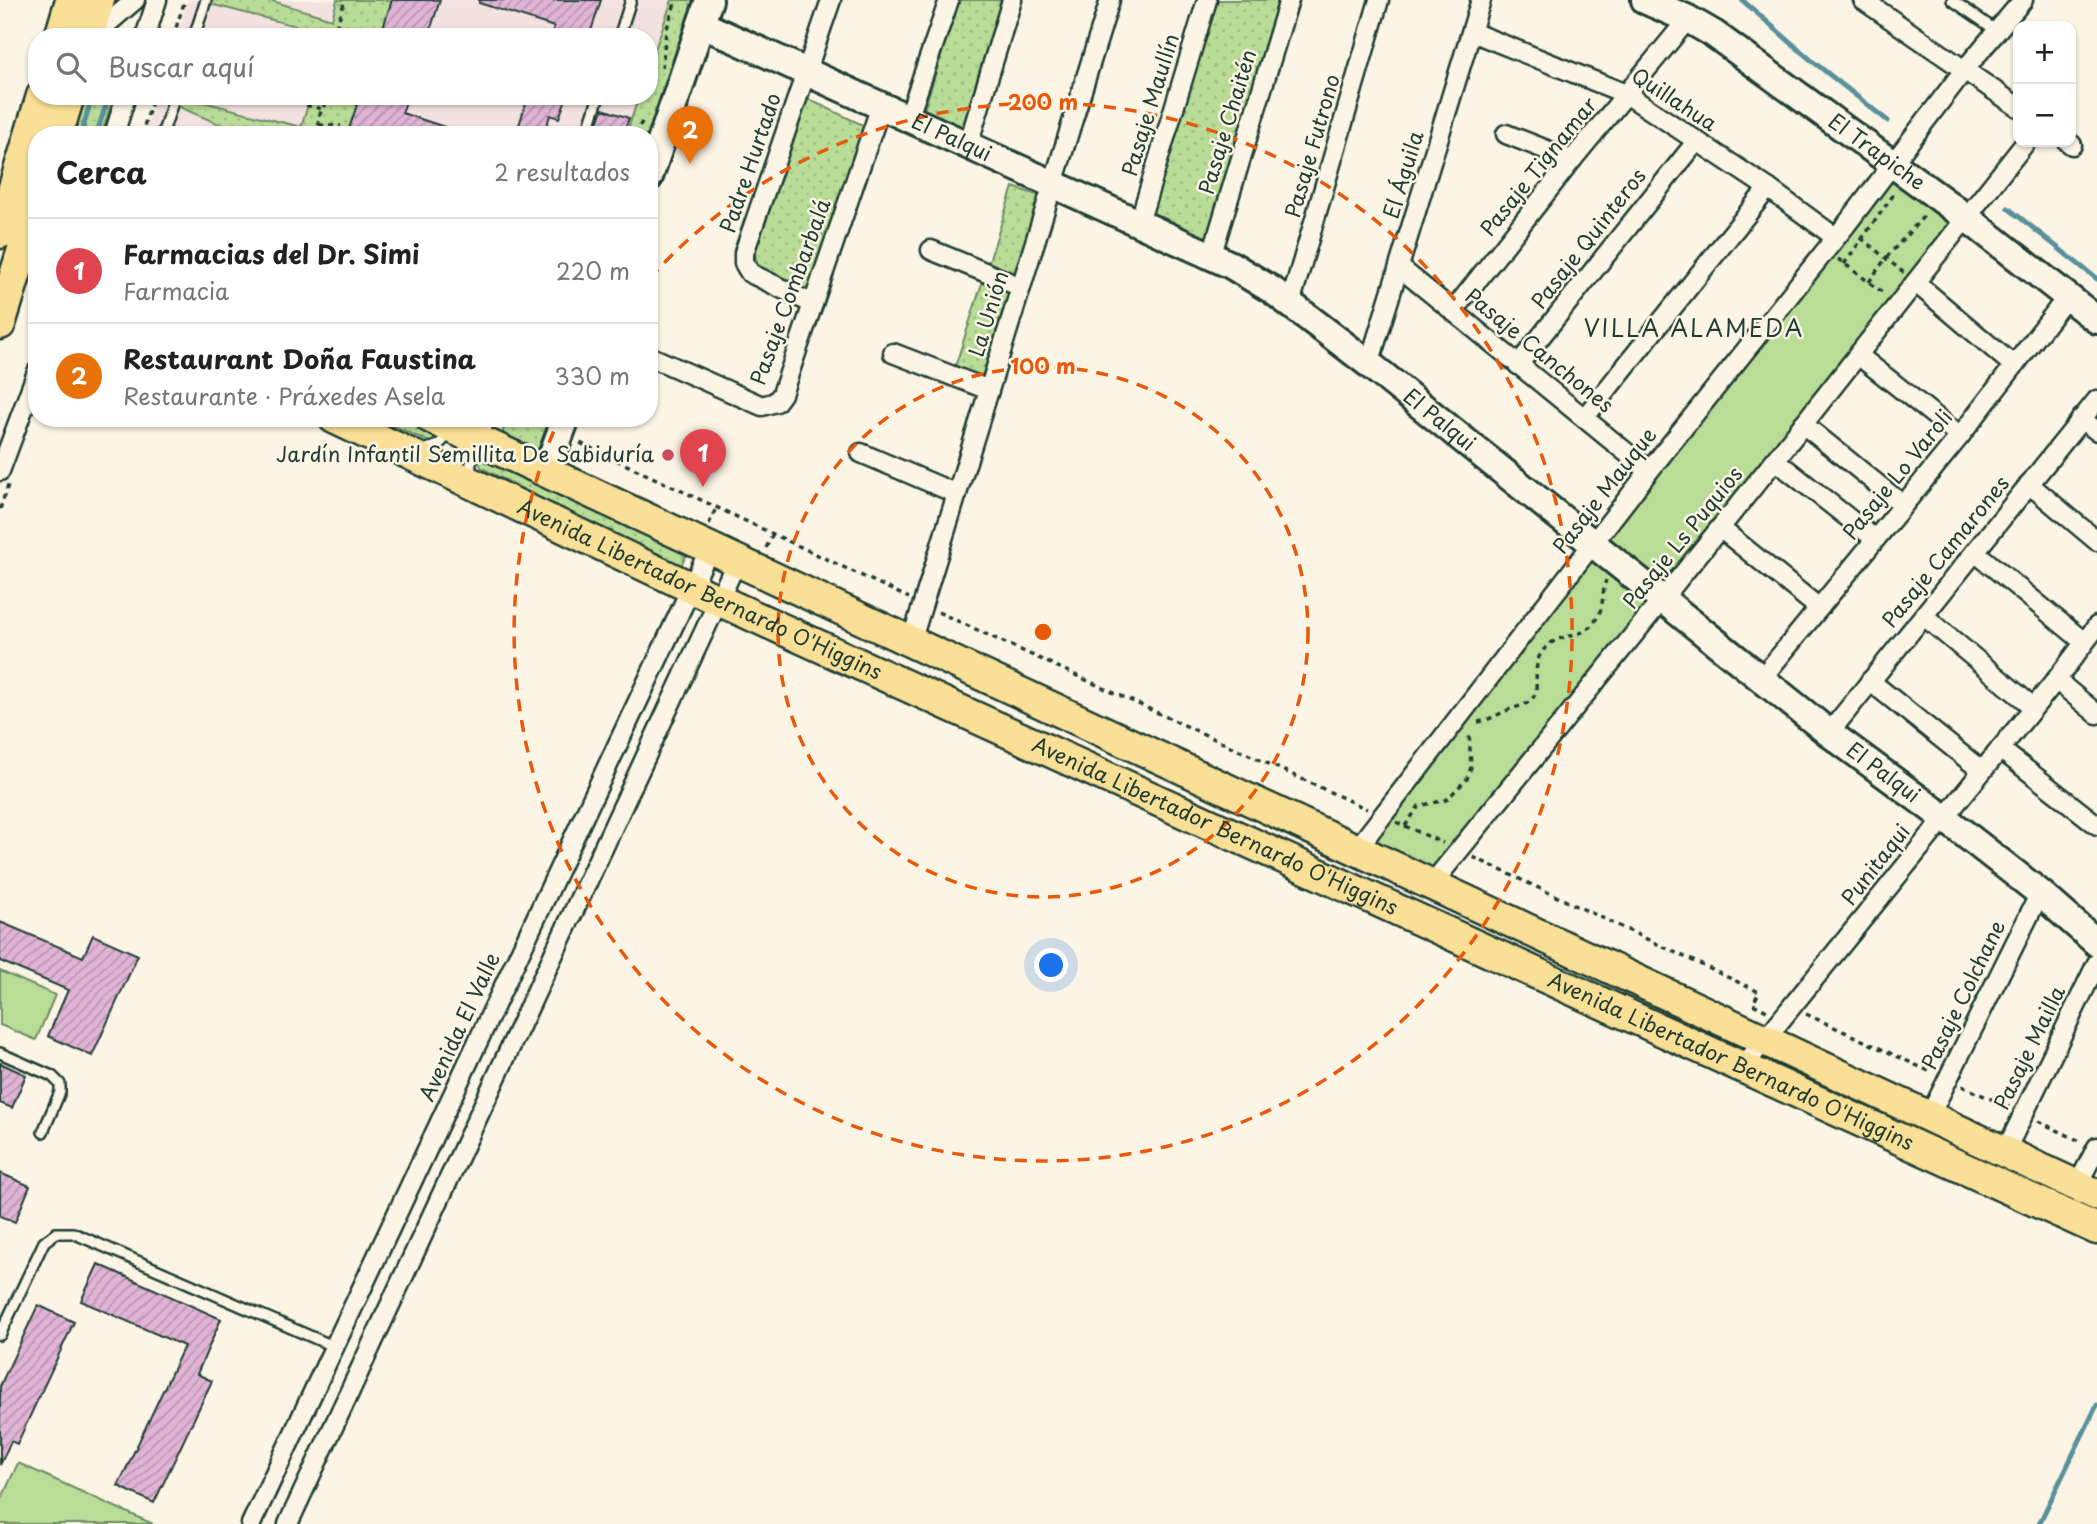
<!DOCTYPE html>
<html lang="es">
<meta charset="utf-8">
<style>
:root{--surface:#fff;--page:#f2f2f2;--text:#222;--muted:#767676;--line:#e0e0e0;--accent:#d93025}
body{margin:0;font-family:"Playpen Sans",sans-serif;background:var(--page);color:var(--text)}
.controls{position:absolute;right:21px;top:21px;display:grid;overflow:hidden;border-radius:14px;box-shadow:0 2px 5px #0004}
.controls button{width:63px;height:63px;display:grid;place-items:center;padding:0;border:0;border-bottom:2px solid var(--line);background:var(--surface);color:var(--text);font:35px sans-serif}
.you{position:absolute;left:1052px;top:966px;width:24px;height:24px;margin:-18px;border:5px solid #fff;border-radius:50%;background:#1a73e8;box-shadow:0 0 0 10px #1a73e833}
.badge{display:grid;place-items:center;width:46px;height:46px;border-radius:50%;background:var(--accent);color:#fff;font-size:23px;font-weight:700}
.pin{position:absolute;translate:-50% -58px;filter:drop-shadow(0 2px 4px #0008)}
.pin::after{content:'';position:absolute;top:37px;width:24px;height:21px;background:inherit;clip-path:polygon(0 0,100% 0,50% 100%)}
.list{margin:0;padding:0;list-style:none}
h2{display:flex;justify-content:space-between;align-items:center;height:91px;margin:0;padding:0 28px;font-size:30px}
h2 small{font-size:23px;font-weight:400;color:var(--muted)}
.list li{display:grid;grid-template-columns:46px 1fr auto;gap:21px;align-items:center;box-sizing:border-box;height:105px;padding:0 28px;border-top:2px solid var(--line)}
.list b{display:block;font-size:26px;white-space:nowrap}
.list p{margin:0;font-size:23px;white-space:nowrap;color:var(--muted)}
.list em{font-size:23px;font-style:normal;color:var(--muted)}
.icon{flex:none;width:38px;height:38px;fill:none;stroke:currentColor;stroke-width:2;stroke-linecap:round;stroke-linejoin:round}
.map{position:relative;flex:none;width:2097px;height:1524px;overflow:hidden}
.search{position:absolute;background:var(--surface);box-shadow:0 2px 5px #0004;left:28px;top:28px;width:630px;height:77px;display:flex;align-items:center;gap:18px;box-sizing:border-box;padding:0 24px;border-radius:28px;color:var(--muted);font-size:26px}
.panel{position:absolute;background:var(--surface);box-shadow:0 2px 5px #0004;left:28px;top:126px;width:630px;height:301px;border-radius:28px}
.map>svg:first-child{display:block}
</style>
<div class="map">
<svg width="2097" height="1524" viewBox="0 0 2097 1524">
<defs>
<pattern id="grass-dots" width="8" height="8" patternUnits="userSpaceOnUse" patternTransform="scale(1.75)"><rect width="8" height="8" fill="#b9dd97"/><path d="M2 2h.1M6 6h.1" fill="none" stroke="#9fbf83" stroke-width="1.8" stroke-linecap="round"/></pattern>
<pattern id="building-hatch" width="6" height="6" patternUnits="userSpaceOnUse" patternTransform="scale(1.75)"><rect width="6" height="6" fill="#e1b4d7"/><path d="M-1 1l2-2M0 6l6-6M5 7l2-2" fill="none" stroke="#b694af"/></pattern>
</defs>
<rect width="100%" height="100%" fill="#fcf5e5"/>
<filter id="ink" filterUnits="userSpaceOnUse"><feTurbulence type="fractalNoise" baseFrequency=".0143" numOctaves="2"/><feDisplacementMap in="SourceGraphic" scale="14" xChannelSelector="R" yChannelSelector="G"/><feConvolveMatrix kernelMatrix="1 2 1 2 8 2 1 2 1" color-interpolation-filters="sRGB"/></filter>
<g filter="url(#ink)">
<g fill="#f4e2e1">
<path d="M188,0H672L649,67V37H176Z"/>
<path d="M156,96H639L626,135H144Z"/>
</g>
<g fill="url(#grass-dots)" stroke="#6c8d66" stroke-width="2">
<path d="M211,0H269L332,19L337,0H392L380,37H327V34L210,4Z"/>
<path d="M672,0H697L649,142V135H626L639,96H649V67Z"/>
<path d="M959,0H1005L964,131L923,113Z"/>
<path d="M1213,0H1281L1208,244L1150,218Z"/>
<path d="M75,96H114L101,135H63Z"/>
<path d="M180,96L301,127L311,96H360L347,135H244L177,106Z"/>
<path d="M806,98L867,127L809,294L758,266L754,250Z"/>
<path d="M1013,187L1040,196L982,376L955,367Z"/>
<path d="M376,418H412L443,432V436L434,444Z"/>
<path d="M504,418H555L546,447C532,453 512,445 503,433Z"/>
<path d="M482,456L689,549L680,568L553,509L530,493L482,468L479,463Z"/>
</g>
<g fill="#b9dd97" stroke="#6c8d66" stroke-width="2">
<path d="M1897,175L1959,222L1436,873L1363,833Z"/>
<path d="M0,971L55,995L36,1040L0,1025Z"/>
<path d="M18,1463L153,1524H0V1502Z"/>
</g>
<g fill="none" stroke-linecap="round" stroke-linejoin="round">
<g stroke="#58909b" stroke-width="5">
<path d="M1742,0L1811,60L1888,121"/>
<path d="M128,37L130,33"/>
<path d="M81,135L92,96"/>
<path d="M96,135L109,96"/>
<path d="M2008,208L2097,279"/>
<path d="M2039,1524L2097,1405"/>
</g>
</g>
<g fill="url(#building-hatch)" stroke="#1f3d34" stroke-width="2">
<path d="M392,0H440L428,37H380Z"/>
<path d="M479,0H601L589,37H551L554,27L479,3Z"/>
<path d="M360,96H408L402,113L460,132V135H347Z"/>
<path d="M528,96H567L559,118L550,115L544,135H516Z"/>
<path d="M603,109L629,118L623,135H594Z"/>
<path d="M0,922L83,957L93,935L138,955L92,1056L48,1036L68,990L0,961Z"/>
<path d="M0,1063L26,1075L12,1108L0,1103Z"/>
<path d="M0,1173L30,1186L15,1222L0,1216Z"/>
<path d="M98,1264L221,1319L197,1374L212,1381L154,1503L118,1486L184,1346L81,1301Z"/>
<path d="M38,1305L74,1322L17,1444L11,1441L0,1465V1386Z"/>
</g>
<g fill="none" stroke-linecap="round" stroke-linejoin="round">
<defs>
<g id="lane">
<path d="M1952,0L1997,31"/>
<path d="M194,37L206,0"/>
<path d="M619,37L631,0"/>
<path d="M162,135L175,96"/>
<path d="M586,135L599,96"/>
<path d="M420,450C434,448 444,445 448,430"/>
<path d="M470,475L471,463L491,418"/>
<path d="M0,1053L52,1076L60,1084V1092L43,1132"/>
<path d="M0,1335L44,1242L56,1233H73L335,1347"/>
</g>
<g id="street">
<path d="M1863,0L2018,107"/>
<path d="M1472,32L1626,94L1768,188L1835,237"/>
<path d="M92,37L135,0"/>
<path d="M145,37L157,0"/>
<path d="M908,119L949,0"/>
<path d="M1506,134L1572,160"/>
<path d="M114,135L126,96"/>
<path d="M2068,142L2072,145"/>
<path d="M968,145L1012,0"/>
<path d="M1139,223L1207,0"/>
<path d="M931,250L1021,287"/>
<path d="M1211,257L1289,0"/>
<path d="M1399,267L1649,471"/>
<path d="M1916,283L2014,366"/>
<path d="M813,304L750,273L744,263V253L831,0"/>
<path d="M1290,304L1379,0"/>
<path d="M1453,311L1572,160L1688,19"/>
<path d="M893,353L989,390"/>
<path d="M1858,355L1960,436"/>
<path d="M649,356L762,406L776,402L782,394L881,106"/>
<path d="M1369,364L1481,0"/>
<path d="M1518,365L1696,142"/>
<path d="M1585,417L1768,188"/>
<path d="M2081,419L2097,431"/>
<path d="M1803,424L1903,505"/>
<path d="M861,453L957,494"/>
<path d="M1775,460L1875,539"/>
<path d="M0,471L37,372"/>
<path d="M2029,484L2097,541"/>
<path d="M1720,528L1819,608"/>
<path d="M1975,552L2084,642"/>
<path d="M1924,616L2033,707"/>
<path d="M911,642L1110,0"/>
<path d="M1761,679L1960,436L2067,297"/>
<path d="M2056,680L2097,714"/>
<path d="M1870,681L1982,771"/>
<path d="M1829,733L2097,400"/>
<path d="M2000,749L2097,825"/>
<path d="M1356,850L1649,471L1846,225L1965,69L2023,0"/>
<path d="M1431,885L1775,460L2026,142"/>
<path d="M1742,1068L2056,680L2097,626"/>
<path d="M1929,1117L2040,893"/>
<path d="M2005,1152L2097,963"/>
<path d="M2077,1186L2097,1147"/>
<path d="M251,1524L710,548"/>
<path d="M288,1524L737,561"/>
</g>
<g id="secondary">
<path id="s1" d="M1645,0L1688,19L1714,34L1967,218L2097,320"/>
<path id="s2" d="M701,24L1231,265L1272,290L1369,364L1829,733L1943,817L2040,893L2097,943"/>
<path d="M649,177L709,0"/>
<path d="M546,472L566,418"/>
</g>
<g id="primary">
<path d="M60,37L71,0"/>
<path d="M87,37L99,0"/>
<path d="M57,135L69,96"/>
<path d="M0,233L42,96"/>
<path d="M0,324L37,204"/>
<path id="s3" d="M334,418L692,588L2097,1229"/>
<path d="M431,418L2097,1195"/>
</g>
</defs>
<use href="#lane" stroke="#1f3d34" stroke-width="14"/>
<use href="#street" stroke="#1f3d34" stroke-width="23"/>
<use href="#secondary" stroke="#1f3d34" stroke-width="32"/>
<use href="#primary" stroke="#1f3d34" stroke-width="35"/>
<g stroke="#1f3d34" stroke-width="3.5" stroke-dasharray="5 5" stroke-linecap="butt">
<path d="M334,30L361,37"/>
<path d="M173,37L185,0"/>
<path d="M333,37L345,0"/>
<path d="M662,68L666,31L676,0"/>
<path d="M302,96L306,105L322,109"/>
<path d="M319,125L341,126"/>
<path d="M141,135L154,96"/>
<path d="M315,135L319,125L318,118L329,96"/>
<path d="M635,135L644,118"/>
<path d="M1861,238L1904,273"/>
<path d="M1838,259L1885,294"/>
<path d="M1844,264L1894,194H1897"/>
<path d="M1869,282L1886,258L1923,217V213"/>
<path d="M302,418L313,424"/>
<path d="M524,418L542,426"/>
<path d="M580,443L909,598"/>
<path d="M0,509L8,485"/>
<path d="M709,524L716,508"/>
<path d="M766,548L773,534"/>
<path d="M938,612L1367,809"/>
<path d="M1478,722C1490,720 1498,714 1508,710C1521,705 1534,705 1536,689C1537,676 1534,663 1542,652C1561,627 1581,646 1598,616C1604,605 1602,591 1606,580"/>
<path d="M1396,822L1443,843"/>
<path d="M1405,826L1419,806L1446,800L1467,779L1471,767L1469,732"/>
<path d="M1473,857L1759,992L1753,1004L1767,1011"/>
<path d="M1806,1014L1933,1073"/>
<path d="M1962,1086L2009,1107"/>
<path d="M2038,1121L2082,1142"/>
</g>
<use href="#lane" stroke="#fcf5e5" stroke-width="9"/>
<use href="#street" stroke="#fcf5e5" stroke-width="18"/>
<use href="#secondary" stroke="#fcf5e5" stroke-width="26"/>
<use href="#primary" stroke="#fadf96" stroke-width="30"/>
</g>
</g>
<g fill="none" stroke="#e8590c" stroke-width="3.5" stroke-dasharray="12 9">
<circle cx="1043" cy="632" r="265"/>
<path d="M650 278A529 529 0 1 1 558 421"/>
</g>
<circle fill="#d1495b" stroke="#fcf5e5" stroke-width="2.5" cx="668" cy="455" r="7"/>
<g text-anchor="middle" stroke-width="5" stroke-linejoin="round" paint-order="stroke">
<g font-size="21" fill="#1f3d34" stroke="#fcf5e5">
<text transform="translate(1674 100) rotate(33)" y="7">Quillahua</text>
<text transform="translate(1151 105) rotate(-73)" y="7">Pasaje Maullín</text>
<text transform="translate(1228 122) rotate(-73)" y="7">Pasaje Chaitén</text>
<text dy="7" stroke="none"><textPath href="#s2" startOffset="275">El Palqui</textPath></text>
<text transform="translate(1313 146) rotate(-74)" y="7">Pasaje Futrono</text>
<text dy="7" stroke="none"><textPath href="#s1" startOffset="278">El Trapiche</textPath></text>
<text transform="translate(751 163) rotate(-71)" y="7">Padre Hurtado</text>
<text transform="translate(1539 167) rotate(-51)" y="7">Pasaje Tignamar</text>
<text transform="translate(1404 175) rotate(-73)" y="7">El Águila</text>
<text transform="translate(1589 239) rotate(-52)" y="7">Pasaje Quinteros</text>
<text transform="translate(791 292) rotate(-70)" y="7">Pasaje Combarbalá</text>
<text transform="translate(989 314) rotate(-73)" y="7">La Unión</text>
<text transform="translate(1539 351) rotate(39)" y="7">Pasaje Canchones</text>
<text dy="7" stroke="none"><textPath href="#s2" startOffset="842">El Palqui</textPath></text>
<text transform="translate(1898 475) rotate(-51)" y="7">Pasaje Lo Varoli</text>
<text transform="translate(1605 491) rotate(-52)" y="7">Pasaje Mauque</text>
<text transform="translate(1683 538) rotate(-51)" y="7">Pasaje Ls Puquios</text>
<text transform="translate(1946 552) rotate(-51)" y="7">Pasaje Camarones</text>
<text dy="7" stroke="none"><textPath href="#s3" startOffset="404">Avenida Libertador Bernardo O'Higgins</textPath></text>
<text dy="7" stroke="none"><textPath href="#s2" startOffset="1409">El Palqui</textPath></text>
<text dy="7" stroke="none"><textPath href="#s3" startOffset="971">Avenida Libertador Bernardo O'Higgins</textPath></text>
<text transform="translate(1876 865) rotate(-52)" y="7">Punitaqui</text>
<text transform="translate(1964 995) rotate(-64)" y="7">Pasaje Colchane</text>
<text transform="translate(460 1027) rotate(-65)" y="7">Avenida El Valle</text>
<text transform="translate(2030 1048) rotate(-64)" y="7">Pasaje Mailla</text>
<text dy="7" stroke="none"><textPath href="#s3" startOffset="1538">Avenida Libertador Bernardo O'Higgins</textPath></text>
</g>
<g font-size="21" fill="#1f3d34" stroke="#fcf5e5" text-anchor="end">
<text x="654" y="462">Jardín Infantil Semillita De Sabiduría</text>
</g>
<g font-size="23" letter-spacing="2" fill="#1f3d34" stroke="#fcf5e5">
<text x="1694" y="337">VILLA ALAMEDA</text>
</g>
</g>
<circle cx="1043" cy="632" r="10" fill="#e8590c" stroke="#fcf5e5" stroke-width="3.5"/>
<g font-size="21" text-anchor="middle" font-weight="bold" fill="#e8590c" stroke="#fcf5e5" stroke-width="5" stroke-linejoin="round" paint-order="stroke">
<text x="1043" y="110">200 m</text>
<text x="1043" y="374">100 m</text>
</g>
</svg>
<div class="controls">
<button>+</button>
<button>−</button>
</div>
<div class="you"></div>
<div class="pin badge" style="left:703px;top:487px;background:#e0444e">1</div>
<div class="pin badge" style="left:690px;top:164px;background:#e8710a">2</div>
<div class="search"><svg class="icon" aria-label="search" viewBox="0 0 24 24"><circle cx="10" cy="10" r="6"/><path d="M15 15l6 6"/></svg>Buscar aquí</div>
<section class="panel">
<h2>Cerca<small>2 resultados</small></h2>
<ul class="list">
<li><span class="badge" style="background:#e0444e">1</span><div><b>Farmacias del Dr. Simi</b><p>Farmacia</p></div><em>220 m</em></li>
<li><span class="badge" style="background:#e8710a">2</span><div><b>Restaurant Doña Faustina</b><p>Restaurante · Práxedes Asela</p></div><em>330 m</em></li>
</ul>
</section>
</div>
